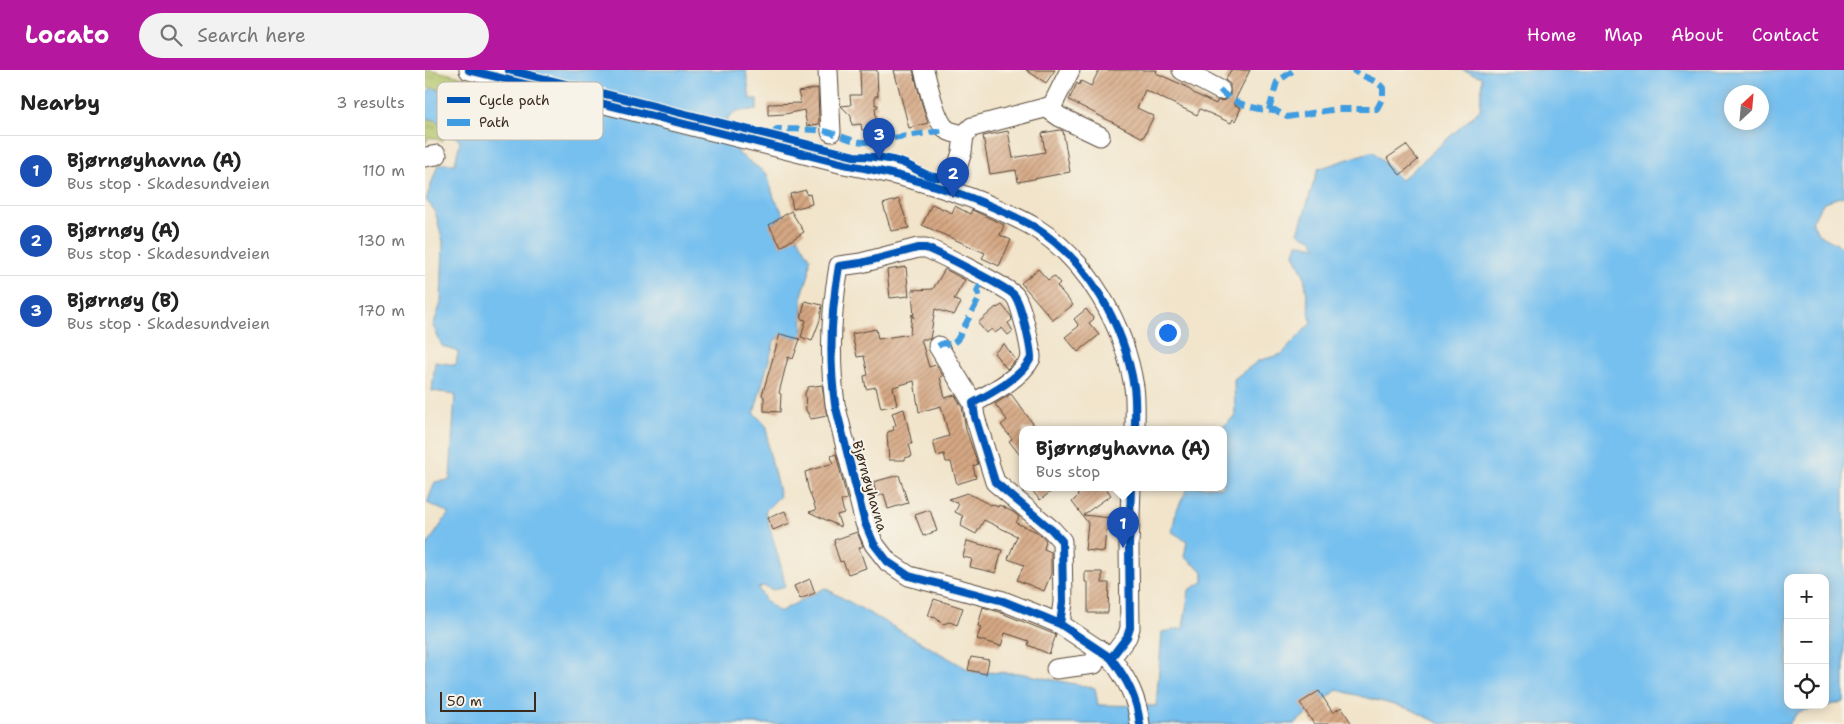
<!DOCTYPE html>
<meta charset="utf-8">
<style>
:root{--surface:#fff;--page:#f2f2f2;--text:#222;--muted:#767676;--line:#e0e0e0;--accent:#b5179e}
body{margin:0;font-family:"Shantell Sans",sans-serif;background:var(--page);color:var(--text)}
.controls{position:absolute;right:15px;bottom:15px;display:grid;overflow:hidden;border-radius:10px;box-shadow:0 2px 12px #0003}
.controls button{width:45px;height:45px;display:grid;place-items:center;padding:0;border:0;border-bottom:1px solid var(--line);background:var(--surface);color:var(--text);font:25px sans-serif}
.compass{position:absolute;left:1299px;top:15px;width:45px;height:45px;border-radius:50%;background:var(--surface);box-shadow:0 2px 12px #0003;rotate:26deg}
.scale{position:absolute;left:15px;bottom:12px;width:96px;box-sizing:border-box;padding-left:5px;border:2px solid #3b2a1e;border-top:0;font-size:14px;line-height:18px;white-space:nowrap;color:#3b2a1e;-webkit-text-stroke:4px #f7f3e8;paint-order:stroke}
.you{position:absolute;left:742px;top:262px;width:18px;height:18px;margin:-12px;border:4px solid #fff;border-radius:50%;background:#1a73e8;box-shadow:0 0 0 8px #1a73e833}
.badge{display:grid;place-items:center;width:32px;height:32px;border-radius:50%;background:var(--accent);color:#fff;font-size:16px;font-weight:700}
.pin{position:absolute;translate:-50% -41px;filter:drop-shadow(0 1px 2px #0008)}
.pin::after{content:'';position:absolute;top:26px;width:18px;height:15px;background:inherit;clip-path:polygon(0 0,100% 0,50% 100%)}
.popup{position:absolute;left:594px;top:356px;width:208px;height:65px;box-sizing:border-box;display:grid;place-content:center;border-radius:10px;background:var(--surface);filter:drop-shadow(0 1px 4px #0005);font-size:16px;white-space:nowrap;color:var(--muted)}
.popup b{font-size:19px;color:var(--text)}
.popup::after{content:'';position:absolute;left:50%;top:100%;margin-left:-10px;border:10px solid transparent;border-top-color:var(--surface)}
.list{margin:0;padding:0;list-style:none}
h2{display:flex;justify-content:space-between;align-items:center;height:65px;margin:0;padding:0 20px;font-size:21px}
h2 small{font-size:16px;font-weight:400;color:var(--muted)}
.list li{display:grid;grid-template-columns:32px 1fr auto;gap:15px;align-items:center;box-sizing:border-box;height:70px;padding:0 20px;border-top:1px solid var(--line)}
.list b{display:block;font-size:19px;white-space:nowrap}
.list p{margin:0;font-size:16px;white-space:nowrap;color:var(--muted)}
.list em{font-size:16px;font-style:normal;color:var(--muted)}
.icon{flex:none;width:28px;height:28px;fill:none;stroke:currentColor;stroke-width:2;stroke-linecap:round;stroke-linejoin:round}
.map{position:relative;flex:none;width:1419px;height:654px;overflow:hidden}
header{display:flex;align-items:center;gap:30px;box-sizing:border-box;height:70px;padding:0 25px;background:var(--accent);color:#fff}
header strong{font-size:24px}
nav{display:flex;gap:28px;margin-inline-start:auto;font-size:18px}
.search{width:350px;height:45px;background:var(--page);display:flex;align-items:center;gap:12px;box-sizing:border-box;padding:0 18px;border-radius:28px;color:var(--muted);font-size:19px}
main{display:flex}
aside{flex:1;background:var(--surface)}
.map>svg:first-child{display:block}
</style>
<header>
<strong>Locato</strong>
<div class="search"><svg class="icon" aria-label="search" viewBox="0 0 24 24"><circle cx="10" cy="10" r="6"/><path d="M15 15l6 6"/></svg>Search here</div>
<nav><a>Home</a><a>Map</a><a>About</a><a>Contact</a></nav>
</header>
<main>
<aside>
<h2>Nearby<small>3 results</small></h2>
<ul class="list">
<li><span class="badge" style="background:#1a4fb4">1</span><div><b>Bjørnøyhavna (A)</b><p>Bus stop · Skadesundveien</p></div><em>110 m</em></li>
<li><span class="badge" style="background:#1a4fb4">2</span><div><b>Bjørnøy (A)</b><p>Bus stop · Skadesundveien</p></div><em>130 m</em></li>
<li><span class="badge" style="background:#1a4fb4">3</span><div><b>Bjørnøy (B)</b><p>Bus stop · Skadesundveien</p></div><em>170 m</em></li>
</ul>
</aside>
<div class="map">
<svg width="1419" height="654" viewBox="0 0 1419 654">
<defs>
<pattern id="grass-tufts" width="24" height="20" patternUnits="userSpaceOnUse" patternTransform="scale(1.25)"><rect width="24" height="20" fill="#b1c468"/><path d="M3 7l-1-3M5 7V3M7 7l1-3M15 17l-1-3M17 17v-4M19 17l1-3" fill="none" stroke="#919f55"/></pattern>
<pattern id="building-hatch" width="6" height="6" patternUnits="userSpaceOnUse" patternTransform="scale(1.25)"><rect width="6" height="6" fill="#d6a884"/><path d="M-1 1l2-2M0 6l6-6M5 7l2-2" fill="none" stroke="#af896b"/></pattern>
</defs>
<rect width="100%" height="100%" fill="#f7f3e8"/>
<filter id="ink" filterUnits="userSpaceOnUse"><feTurbulence type="fractalNoise" baseFrequency=".02" numOctaves="2"/><feDisplacementMap in="SourceGraphic" scale="10" xChannelSelector="R" yChannelSelector="G"/><feConvolveMatrix kernelMatrix="1 2 1 2 8 2 1 2 1" color-interpolation-filters="sRGB"/></filter>
<filter id="wash" filterUnits="userSpaceOnUse"><feTurbulence type="fractalNoise" baseFrequency=".0096" numOctaves="4" result="noise"/><feDisplacementMap in="SourceGraphic" scale="20" xChannelSelector="R" yChannelSelector="G"/><feGaussianBlur stdDeviation="1.12" result="paint"/><feColorMatrix in="noise" values="0 0 0 0 0 0 0 0 0 0 0 0 0 0 0 0 0 1.4 0 .05"/><feComposite in="paint" operator="in"/></filter>
<g filter="url(#wash)">
<rect width="100%" height="100%" fill="#f1e4ca"/>
<g fill="url(#grass-tufts)" stroke="#767743">
<path d="M0,0H7L71,15L60,28L0,17Z"/>
<path d="M0,48L11,50L21,60L17,71L4,67L0,74Z"/>
</g>
<path fill="#76c0ef" stroke="#587586" fill-rule="evenodd" d="M77,0H321L325,29H332V40L312,41L302,48L314,84L342,104L349,128L385,188L384,204L377,225L378,267L350,269L329,343L342,357L343,377L355,426L340,441L357,500L360,516L348,520L339,516L333,518L341,531L354,542L400,518L548,602L594,603L670,618L673,635L731,636L737,562L758,558L764,520L778,512V501L759,487L762,471L747,462L751,442L763,417H798V371H802L796,358L810,346L809,309L833,291L857,284L886,253L879,205L869,184L872,173L891,177L888,170L873,163L893,99L948,81L976,110L1055,40L1057,7L1037,0H1419V126L1399,132L1387,151L1393,164L1419,178V632L1373,642L1364,654H1016L985,639L912,620L869,654H0V478L24,443L2,433L10,412L25,410L30,324L7,321L10,292L31,295L33,282L17,276L8,256L16,233L18,172L10,141L1,130L13,94H30L35,71L11,50L0,48V24L7,18L60,28L71,15ZM1306,22H1336V52H1306ZM1363,508H1400V635H1363Z"/>
<g id="blocks">
<g fill="url(#building-hatch)">
<path d="M435,0H452L453,26H450V35H453V37L450,38L452,59L437,60L436,54L427,55L426,46L416,36L426,35L425,25H436Z"/>
<path d="M469,0H488L497,34L503,53L484,58Z"/>
<path d="M601,0H630L621,13Z"/>
<path d="M674,0H732L731,3L760,16L770,24L791,34L792,31L801,30L805,25V14L800,10L806,0H825L808,34L816,38L810,51L808,49L806,53L775,39L772,45L720,20L712,38L729,46L718,68L644,30L652,13L654,15L656,11L666,16Z"/>
<path d="M393,18L394,54L382,56L379,40L360,44L343,45V34L376,33L373,22Z"/>
<path d="M635,60L638,61L645,102L593,112L591,100L565,104L558,66L583,61L588,88L620,82L617,63Z"/>
<path d="M981,75L993,90L975,105L962,88Z"/>
<path d="M381,120L382,125L385,124L387,134L368,139L365,124Z"/>
<path d="M474,129L484,158L466,161L458,134Z"/>
<path d="M507,134L527,143L530,136L545,144L547,140L579,155L575,165L586,170L574,196L557,188L560,183L497,155Z"/>
<path d="M366,141L379,162L356,177L344,155Z"/>
<path d="M481,197L484,226L465,228L462,200Z"/>
<path d="M520,199L540,210L529,229L536,233L529,245L510,239L505,269H496L504,297L511,295L518,306L515,307L520,328L530,325L537,337L541,360L553,394L548,396L551,408L532,414L526,392H521L519,384L512,386L508,371L524,366L516,336L494,342L489,311L468,317L472,335L456,338L451,317L441,319L439,306L443,305L439,286L432,287L427,264L451,259L453,269L485,264L487,244L489,248L487,220L508,219Z"/>
<path d="M613,199L623,210L629,206L635,213L632,216L648,235L628,250L596,213Z"/>
<path d="M380,231L397,235L395,250L387,271L376,267L381,250L376,249Z"/>
<path d="M577,235L586,246L587,250L583,253L588,261L583,265L577,258L570,263L567,259L561,263L553,253L571,237L572,238Z"/>
<path d="M661,239L669,249L664,253L674,265L653,282L640,267L654,256L649,249Z"/>
<path d="M355,264L375,269L368,289L363,287L354,323L356,324L355,342L339,341V327L337,325Z"/>
<path d="M579,274L591,290L582,299L569,283Z"/>
<path d="M397,315L402,346L386,349L381,340L380,323L383,317Z"/>
<path d="M586,324L612,359H598V389L584,371L587,369L576,355L582,350L570,334Z"/>
<path d="M479,339L487,374H484L487,386L480,388V390H464L462,365L463,362L469,360L468,356L471,355L467,343Z"/>
<path d="M411,384L422,429L416,431L419,443L412,445L416,457L384,442L391,440L383,418L380,402L408,393L406,386Z"/>
<path d="M474,405L483,433L463,439L459,424L452,426L448,412Z"/>
<path d="M604,417H632L615,430Z"/>
<path d="M663,417H680L686,425L658,445L686,448L685,461H681L679,482L660,480L663,453L647,432L653,426L652,425Z"/>
<path d="M542,423L566,435L567,434L573,437L574,435L588,442L594,447L591,453L610,461L621,470L620,472H621L619,479L626,482V504L619,521L592,510L599,495L583,489L592,466L559,450L551,464L536,456L538,446L530,442L534,434L524,429Z"/>
<path d="M505,440L512,461L498,466L490,445Z"/>
<path d="M360,441L365,453L348,460L343,448Z"/>
<path d="M432,462L438,476L434,478L441,498L423,504L418,491L415,492L409,474L410,473L409,470Z"/>
<path d="M542,471L577,480L571,503L545,497L547,489L538,487Z"/>
<path d="M660,502H677V513H684L683,543H663V512H660Z"/>
<path d="M385,509L390,523L375,529L369,516Z"/>
<path d="M509,529L538,538L532,555L525,552L517,554L511,548L503,546Z"/>
<path d="M558,537L574,542L631,565L624,584L603,575L604,571L580,563L576,576L552,569L556,557L553,556Z"/>
<path d="M546,587L564,590L561,604L543,600Z"/>
<path d="M894,621L908,643L916,637L927,654H889L875,633Z"/>
</g>
</g>
</g>
<g filter="url(#ink)">
<use href="#blocks" fill-opacity="0" stroke="#564638" stroke-width="1"/>
<g fill="none" stroke-linecap="round" stroke-linejoin="round">
<defs>
<g id="minor">
<path d="M44,0L419,94C468,103 515,115 561,134C577,141 594,148 609,157C664,191 699,255 709,317C711,331 710,346 710,359"/>
<path d="M403,0L406,62"/>
<path d="M499,0C503,14 510,50 521,59C525,63 533,63 539,65L537,82L525,120"/>
<path d="M757,0L795,20"/>
<path d="M622,38L635,47L675,66"/>
<path d="M539,65L547,57L627,36L645,0"/>
<path d="M0,87L12,85"/>
<path d="M513,276L548,333"/>
<path d="M706,417L704,476L705,558L702,567L686,588C702,609 712,628 715,654"/>
<path d="M635,554L638,532L637,471L627,460L570,412L550,347L548,333C565,324 597,307 606,288C606,278 596,232 589,225C583,218 512,182 501,178H493L436,193L414,196C406,241 404,289 410,334L440,453L449,474L463,492L484,506L578,531L616,546L635,554L686,588"/>
<path d="M631,599L669,594L673,579"/>
</g>
</defs>
<use href="#minor" stroke="#564638" stroke-width="21"/>
<use href="#minor" stroke="#fff" stroke-width="19"/>
<g stroke="#3f9ce0" stroke-width="6" stroke-dasharray="12 6" stroke-linecap="butt">
<path d="M795,20C805,32 828,39 844,40L852,12L869,0"/>
<path d="M844,40H850L862,47L912,39H952L958,27V18C951,9 936,7 928,0"/>
<path d="M348,65L352,59H356C372,60 392,58 407,63C419,67 428,72 441,72L522,60"/>
<path d="M513,276L518,273L526,275L532,270L554,229L555,226L552,221L559,208"/>
</g>
<defs>
<g id="cycleway">
<path d="M44,0L419,94C468,103 515,115 561,134C577,141 594,148 609,157C664,191 699,255 709,317C711,331 710,346 710,359"/>
<path d="M84,0L429,86C444,86 460,87 475,92C489,96 506,112 519,106"/>
<path d="M706,417L704,476L705,558L702,567L686,588C702,609 712,628 715,654"/>
<path d="M635,554L638,532L637,471L627,460L570,412L550,347L548,333C565,324 597,307 606,288C606,278 596,232 589,225C583,218 512,182 501,178H493L436,193L414,196C406,241 404,289 410,334L440,453L449,474L463,492L484,506L578,531L616,546L635,554L686,588"/>
</g>
</defs>
<use href="#cycleway" stroke="#f7f3e8" stroke-width="11"/>
<use href="#cycleway" stroke="#0057b8" stroke-width="8"/>
</g>
</g>
<g text-anchor="middle" stroke-width="4" stroke-linejoin="round" paint-order="stroke">
<g font-size="14" fill="#3b2a1e" stroke="#f7f3e8">
<text transform="translate(445 416) rotate(74)" y="5">Bjørnøyhavna</text>
</g>
</g>
<rect x="12" y="12" width="166" height="58" rx="8" fill="#f7f3e8" stroke="#bfb7ab" stroke-width="1"/>
<rect x="22" y="27" width="23" height="6" fill="#0057b8"/>
<rect x="22" y="49" width="23" height="7" fill="#3f9ce0"/>
<g font-size="14" fill="#3b2a1e">
<text x="54" y="35">Cycle path</text>
<text x="54" y="57">Path</text>
</g>
</svg>
<div class="controls">
<button>+</button>
<button>−</button>
<button><svg class="icon" aria-label="locate" viewBox="0 0 24 24"><circle cx="12" cy="12" r="6"/><path d="M12 2v4M12 18v4M2 12h4M18 12h4"/></svg></button>
</div>
<svg class="compass" viewBox="-18 -18 36 36"><path d="M0-13l5 13h-10z" fill="#e53935"/><path d="M0 13l5-13h-10z" fill="#767676"/></svg>
<div class="scale">50 m</div>
<div class="you"></div>
<div class="pin badge" style="left:698px;top:478px;background:#1a4fb4">1</div>
<div class="popup"><b>Bjørnøyhavna (A)</b>Bus stop</div>
<div class="pin badge" style="left:528px;top:128px;background:#1a4fb4">2</div>
<div class="pin badge" style="left:454px;top:89px;background:#1a4fb4">3</div>
</div>
</main>
